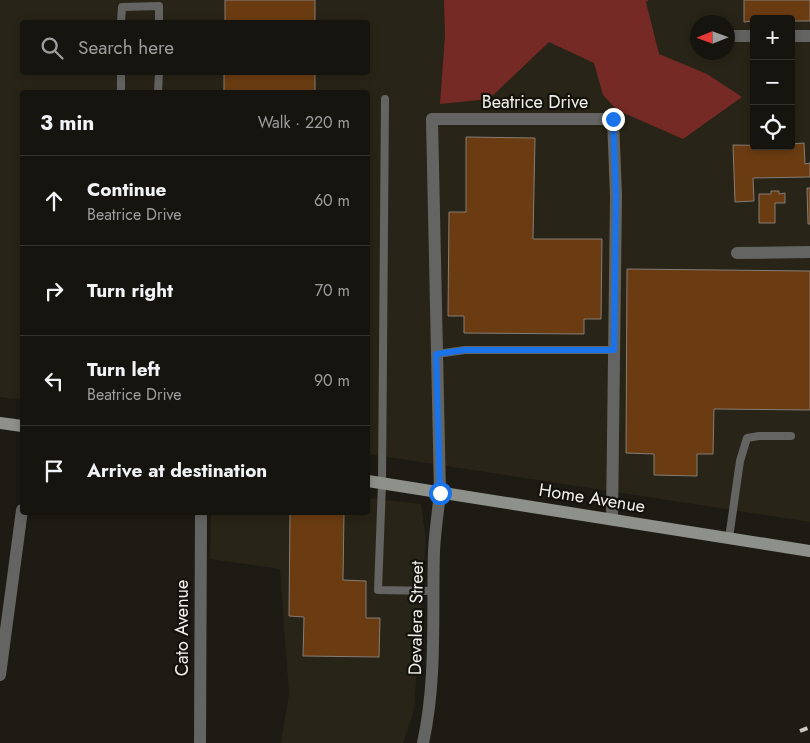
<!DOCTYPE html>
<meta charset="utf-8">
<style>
:root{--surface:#16140f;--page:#1f1d18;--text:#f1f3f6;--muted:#9e9e9e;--line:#35332f}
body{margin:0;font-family:Jost,sans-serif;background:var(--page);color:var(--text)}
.controls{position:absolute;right:15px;top:15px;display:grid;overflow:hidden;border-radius:5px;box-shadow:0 2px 8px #0003}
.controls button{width:45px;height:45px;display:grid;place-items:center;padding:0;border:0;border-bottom:1px solid var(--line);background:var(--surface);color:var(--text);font:25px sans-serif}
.compass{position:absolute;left:690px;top:15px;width:45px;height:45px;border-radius:50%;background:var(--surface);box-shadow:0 2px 8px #0003;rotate:269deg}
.stop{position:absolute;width:15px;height:15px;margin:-11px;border:4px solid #1a73e8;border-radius:50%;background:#fff}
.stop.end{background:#1a73e8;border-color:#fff;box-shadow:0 1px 5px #0008}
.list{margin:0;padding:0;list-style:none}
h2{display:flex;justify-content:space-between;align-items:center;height:65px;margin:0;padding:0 20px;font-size:21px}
h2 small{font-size:16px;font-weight:400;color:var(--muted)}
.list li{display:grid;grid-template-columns:32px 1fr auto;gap:15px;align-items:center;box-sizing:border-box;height:90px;padding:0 20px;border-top:1px solid var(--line)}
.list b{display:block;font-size:19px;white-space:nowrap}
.list p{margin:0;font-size:16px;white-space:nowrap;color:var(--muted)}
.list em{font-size:16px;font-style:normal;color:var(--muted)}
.icon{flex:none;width:28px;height:28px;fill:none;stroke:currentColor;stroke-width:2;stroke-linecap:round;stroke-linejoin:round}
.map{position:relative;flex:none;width:810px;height:743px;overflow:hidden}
.search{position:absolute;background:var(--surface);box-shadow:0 2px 8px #0003;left:20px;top:20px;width:350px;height:55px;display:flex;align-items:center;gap:12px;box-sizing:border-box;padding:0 18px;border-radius:5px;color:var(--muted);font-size:19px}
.panel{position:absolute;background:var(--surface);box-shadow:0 2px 8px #0003;left:20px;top:90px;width:350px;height:425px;border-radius:5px}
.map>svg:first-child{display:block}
</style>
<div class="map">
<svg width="810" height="743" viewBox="0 0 810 743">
<rect width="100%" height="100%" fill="#1d1b14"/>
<g fill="#282417" fill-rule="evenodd">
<path d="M0,0H810V522L368,454V92H22V400L0,397ZM754,19H791V146H754ZM22,22H368V72H22ZM698,22H728V52H698Z"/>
<path d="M368,498L421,504L426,540L414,710L403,743H281L289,694L280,569L210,559L211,513L368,512Z"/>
</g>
<path fill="#762a26" d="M444,0H649L646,2L659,54L707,74L742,97L683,139L617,110L603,95L594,63L549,42L489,99L440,104L445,36Z"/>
<g fill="#6b3c11" stroke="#857d78">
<rect x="225" y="0" width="90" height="22"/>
<path d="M744,0H810V21H791V19H754V21L744,22Z"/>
<rect x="224" y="72" width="91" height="20"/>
<path d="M466,137L535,138L533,239H602L601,319H584V334L464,333V316H448L449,212H466Z"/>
<path d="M804,143L805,164L810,163V177L753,178L754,201L735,202L733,145L791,146V144Z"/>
<path d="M807,188H810V224H808Z"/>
<path d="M771,191H779V194L785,193V203H775V223H759V194H771Z"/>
<path d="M627,269L810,271V410L714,409L713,454H697V476L654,475V454L626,453Z"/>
<rect x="21" y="335" width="1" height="33"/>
<path d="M290,512H344L343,580L366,581V618H380L379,657L303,656L304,617L289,616Z"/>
</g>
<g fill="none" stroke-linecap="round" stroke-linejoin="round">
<g stroke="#646562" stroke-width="8">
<path d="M121,22L122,7L159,6V22"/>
<path d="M121,92V72"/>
<path d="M158,92L159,72"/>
<path d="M385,99L382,484L378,590L434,591"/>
<path d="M437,354L465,350H614"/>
<path d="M729,538L740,461L747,438L759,436H791"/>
</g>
<g stroke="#646562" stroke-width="12">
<path d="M728,36H754"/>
<path d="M791,36H810"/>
<path d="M737,253L810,252"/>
<path d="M0,675L22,510"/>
<path d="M200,743L201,512"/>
<path d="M423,743C437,679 432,615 434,551C435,531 438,512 440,493L432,119H613L616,196L612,519"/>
</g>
<g stroke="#8e908a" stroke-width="12">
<path d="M0,423L22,426"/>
<path d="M368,481L810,551"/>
</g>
<path stroke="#cbc9c4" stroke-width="4" stroke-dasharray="8 4" stroke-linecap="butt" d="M800,731L810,727"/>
</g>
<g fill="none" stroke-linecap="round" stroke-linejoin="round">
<path stroke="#1a73e8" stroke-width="6" d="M440,493L436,354L465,350H614L616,196L613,119"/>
</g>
<g text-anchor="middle" stroke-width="4.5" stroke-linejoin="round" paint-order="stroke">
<g font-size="18" fill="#f2f0eb" stroke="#14120c">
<text x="535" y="108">Beatrice Drive</text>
<text transform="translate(592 498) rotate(9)" y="6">Home Avenue</text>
<text transform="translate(416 618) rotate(-89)" y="6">Devalera Street</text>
<text transform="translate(182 628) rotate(-90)" y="6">Cato Avenue</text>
</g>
</g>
</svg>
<div class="controls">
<button>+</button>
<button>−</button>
<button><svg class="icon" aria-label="locate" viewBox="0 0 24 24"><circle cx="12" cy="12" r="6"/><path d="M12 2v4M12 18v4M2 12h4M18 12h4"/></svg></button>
</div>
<svg class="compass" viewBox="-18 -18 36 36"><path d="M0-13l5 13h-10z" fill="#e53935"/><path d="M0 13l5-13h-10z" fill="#9e9e9e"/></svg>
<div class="stop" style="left:440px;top:493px"></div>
<div class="stop end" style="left:613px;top:119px"></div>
<div class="search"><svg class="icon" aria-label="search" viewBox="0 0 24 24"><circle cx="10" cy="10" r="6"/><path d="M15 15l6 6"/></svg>Search here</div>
<section class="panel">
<h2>3 min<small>Walk · 220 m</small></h2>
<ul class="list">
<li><svg class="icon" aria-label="ahead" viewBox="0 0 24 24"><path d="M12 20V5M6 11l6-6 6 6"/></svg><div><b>Continue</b><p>Beatrice Drive</p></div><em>60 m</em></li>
<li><svg class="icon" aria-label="right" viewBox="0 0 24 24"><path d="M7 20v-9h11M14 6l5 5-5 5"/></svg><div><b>Turn right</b></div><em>70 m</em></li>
<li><svg class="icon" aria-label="left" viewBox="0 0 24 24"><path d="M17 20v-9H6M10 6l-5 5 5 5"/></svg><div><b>Turn left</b><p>Beatrice Drive</p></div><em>90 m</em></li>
<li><svg class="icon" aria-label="arrive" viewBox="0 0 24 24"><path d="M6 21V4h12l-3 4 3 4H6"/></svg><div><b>Arrive at destination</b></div></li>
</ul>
</section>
</div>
